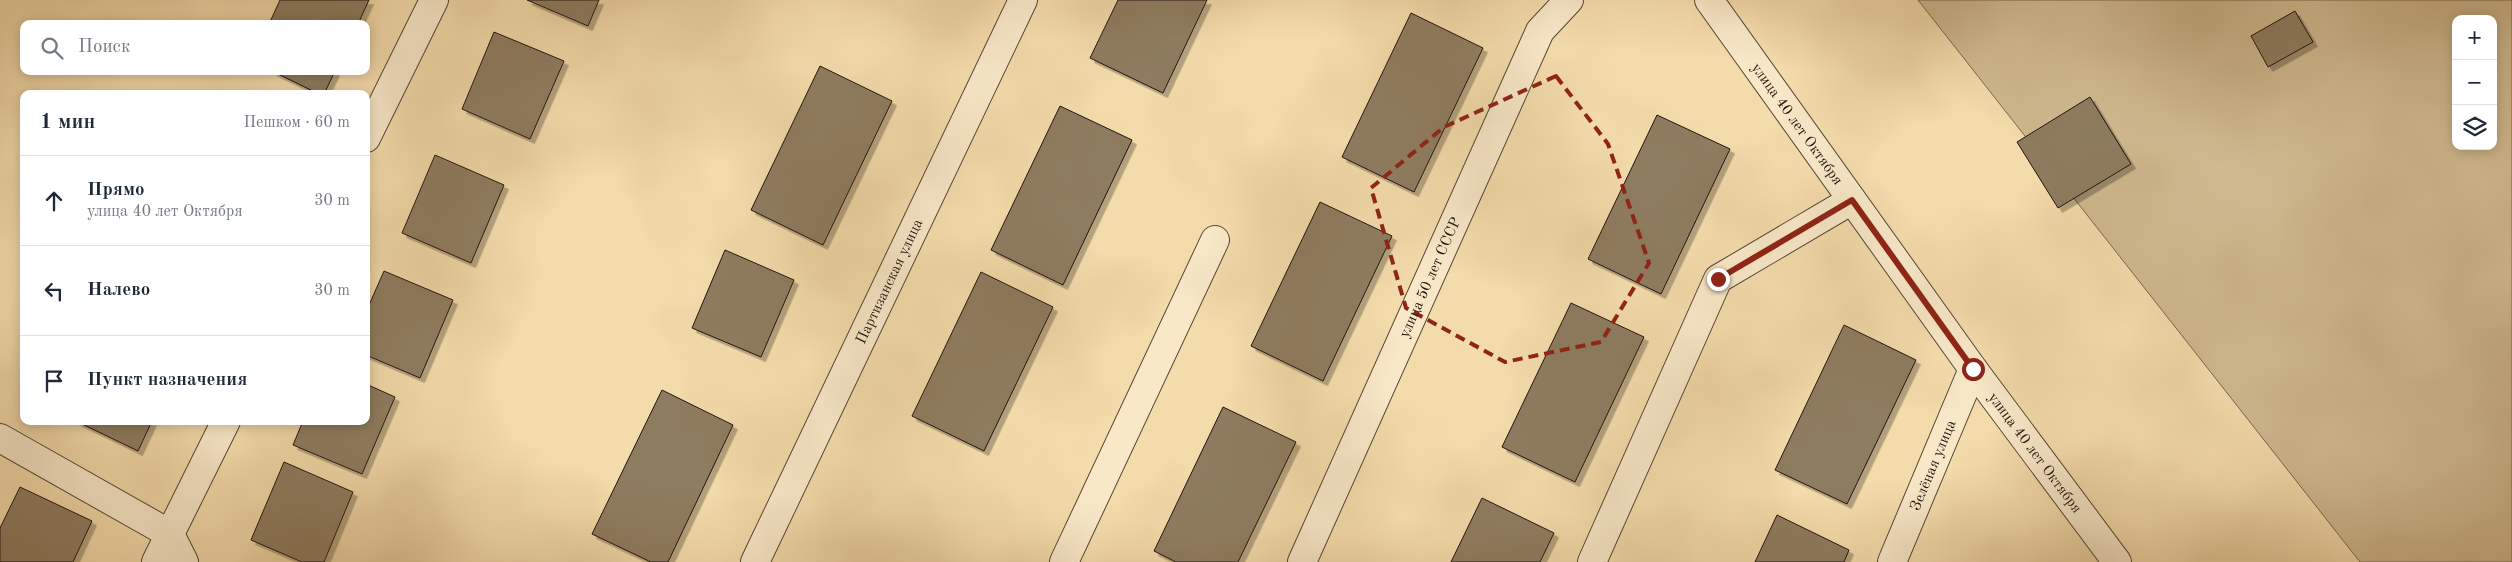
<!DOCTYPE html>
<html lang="ru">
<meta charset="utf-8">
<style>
:root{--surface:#fff;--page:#f6f6f7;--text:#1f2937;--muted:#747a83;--line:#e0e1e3}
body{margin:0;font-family:"Old Standard TT",serif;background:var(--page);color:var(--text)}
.controls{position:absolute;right:15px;top:15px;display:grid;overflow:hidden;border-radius:10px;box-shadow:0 2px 12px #0003}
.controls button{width:45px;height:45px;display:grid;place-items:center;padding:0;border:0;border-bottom:1px solid var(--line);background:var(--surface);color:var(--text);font:25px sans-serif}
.stop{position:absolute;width:15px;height:15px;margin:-11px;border:4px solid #8f2418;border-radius:50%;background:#fff}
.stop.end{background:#8f2418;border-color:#fff;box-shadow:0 1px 5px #0008}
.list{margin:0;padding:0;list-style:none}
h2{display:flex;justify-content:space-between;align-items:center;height:65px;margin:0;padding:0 20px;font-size:21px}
h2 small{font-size:16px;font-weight:400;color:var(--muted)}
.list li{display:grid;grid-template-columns:32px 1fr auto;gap:15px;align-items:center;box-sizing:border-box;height:90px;padding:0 20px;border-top:1px solid var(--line)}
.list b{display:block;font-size:19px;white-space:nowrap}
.list p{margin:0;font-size:16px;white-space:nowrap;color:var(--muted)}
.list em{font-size:16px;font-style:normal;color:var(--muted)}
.icon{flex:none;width:28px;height:28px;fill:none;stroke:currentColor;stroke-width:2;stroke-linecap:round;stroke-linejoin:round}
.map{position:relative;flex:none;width:2512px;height:562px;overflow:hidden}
.search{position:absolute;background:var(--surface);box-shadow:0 2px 12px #0003;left:20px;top:20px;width:350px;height:55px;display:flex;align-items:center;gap:12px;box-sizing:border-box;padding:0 18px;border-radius:10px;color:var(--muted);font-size:19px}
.panel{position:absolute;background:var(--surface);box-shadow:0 2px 12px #0003;left:20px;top:90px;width:350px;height:335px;border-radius:10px}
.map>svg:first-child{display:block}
</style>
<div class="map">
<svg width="2512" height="562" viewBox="0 0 2512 562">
<defs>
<filter id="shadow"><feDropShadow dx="4.5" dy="4.5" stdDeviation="0" flood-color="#0004"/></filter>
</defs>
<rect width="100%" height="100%" fill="#f4dbab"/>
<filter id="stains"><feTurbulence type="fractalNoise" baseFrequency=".004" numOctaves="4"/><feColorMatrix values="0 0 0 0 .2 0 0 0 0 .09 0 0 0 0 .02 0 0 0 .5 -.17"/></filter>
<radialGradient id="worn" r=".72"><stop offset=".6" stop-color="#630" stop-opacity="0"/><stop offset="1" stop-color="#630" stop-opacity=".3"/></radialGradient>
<path fill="#d0b990" stroke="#78674f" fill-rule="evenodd" d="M1918,0H2512V562H2360ZM2456,19H2493V146H2456Z"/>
<g fill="#8e7c60" stroke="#20150e" filter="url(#shadow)">
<path d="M280,0H369L358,24H269Z"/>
<path d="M527,0H599L588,26Z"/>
<path d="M1118,0H1207L1163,93L1090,58Z"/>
<path d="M2295,11L2313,42L2268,67L2251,36Z"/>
<path d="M1411,13L1483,48L1414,192L1342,157Z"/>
<path d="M494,32L564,61L530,139L462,109Z"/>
<path d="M820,66L892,101L823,245L751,210Z"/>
<path d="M272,71H335L324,94H319Z"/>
<path d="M2090,97L2131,164L2058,208L2017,142Z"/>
<path d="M1060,106L1132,140L1063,285L991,250Z"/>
<path d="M1657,115L1730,149L1661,294L1588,259Z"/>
<path d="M435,155L504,185L471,263L402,233Z"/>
<path d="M1320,202L1392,236L1323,381L1251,346Z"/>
<path d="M725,250L794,280L761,357L692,328Z"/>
<path d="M384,271L453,300L420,378L366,355V312Z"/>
<path d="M981,272L1053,307L984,451L912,416Z"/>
<path d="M1571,303L1644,337L1575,482L1502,447Z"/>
<path d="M1844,325L1916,360L1847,504L1775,470Z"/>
<path d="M366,384L395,397L362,474L293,445L303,421H366Z"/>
<path d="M662,390L733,425L668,562H651L592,534Z"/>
<path d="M1223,407L1296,442L1238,562H1176L1154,551Z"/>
<path d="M76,421H152L138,451Z"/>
<path d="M284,462L353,492L324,562H302L251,540Z"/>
<path d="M20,487L92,521L73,562H0V528Z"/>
<path d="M1482,498L1554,533L1540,562H1451Z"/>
<path d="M1777,515L1849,550L1844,562H1755Z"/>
</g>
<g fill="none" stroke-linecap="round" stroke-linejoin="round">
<defs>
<g id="minor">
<path id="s1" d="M1709,0L1973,369L2117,562"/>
<path d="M366,138L434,0"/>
<path d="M0,438L170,534L184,562"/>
<path d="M156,562L226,421"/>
<path id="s2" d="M755,562L1023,0"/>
<path d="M1064,562L1215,240"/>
<path id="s3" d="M1302,562L1540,31L1569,0"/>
<path d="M1592,562L1718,279L1852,200"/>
<path id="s4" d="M1892,562L1973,369"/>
</g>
</defs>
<use href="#minor" stroke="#554635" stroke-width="30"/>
<use href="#minor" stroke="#f8e8c8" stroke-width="28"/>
</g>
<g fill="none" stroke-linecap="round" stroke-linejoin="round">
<path stroke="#8f2418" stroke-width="6" d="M1718,279L1852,200L1973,369"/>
</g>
<path fill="none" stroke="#8f2418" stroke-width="4" stroke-dasharray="10 6" stroke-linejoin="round" d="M1556,76L1608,144L1649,263L1601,342L1505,362L1406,308L1371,188L1444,127Z"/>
<g text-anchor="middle" stroke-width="4" stroke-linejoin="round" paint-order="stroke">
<g font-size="15" fill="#20150e" stroke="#f8e8c8">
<text dy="5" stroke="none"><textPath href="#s1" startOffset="152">улица 40 лет Октября</textPath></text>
<text dy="5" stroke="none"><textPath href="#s3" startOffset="312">улица 50 лет СССР</textPath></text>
<text dy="5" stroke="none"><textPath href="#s2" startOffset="311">Партизанская улица</textPath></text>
<text dy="5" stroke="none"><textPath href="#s1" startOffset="558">улица 40 лет Октября</textPath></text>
<text dy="5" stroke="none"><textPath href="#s4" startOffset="105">Зелёная улица</textPath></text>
</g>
</g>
<rect width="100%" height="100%" filter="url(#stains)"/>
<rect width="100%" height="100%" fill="url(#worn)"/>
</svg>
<div class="controls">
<button>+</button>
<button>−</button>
<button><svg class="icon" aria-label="layers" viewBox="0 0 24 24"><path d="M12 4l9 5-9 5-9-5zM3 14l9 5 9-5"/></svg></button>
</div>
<div class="stop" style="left:1973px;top:369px"></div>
<div class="stop end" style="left:1718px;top:279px"></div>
<div class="search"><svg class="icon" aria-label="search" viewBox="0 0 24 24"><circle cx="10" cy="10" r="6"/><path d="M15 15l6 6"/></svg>Поиск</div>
<section class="panel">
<h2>1 мин<small>Пешком · 60 m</small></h2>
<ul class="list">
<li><svg class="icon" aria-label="ahead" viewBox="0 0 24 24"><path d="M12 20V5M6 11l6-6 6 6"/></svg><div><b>Прямо</b><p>улица 40 лет Октября</p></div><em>30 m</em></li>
<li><svg class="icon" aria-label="left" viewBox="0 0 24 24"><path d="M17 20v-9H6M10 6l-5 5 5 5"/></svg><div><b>Налево</b></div><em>30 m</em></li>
<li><svg class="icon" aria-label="arrive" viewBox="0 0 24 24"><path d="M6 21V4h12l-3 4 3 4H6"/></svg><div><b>Пункт назначения</b></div></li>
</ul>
</section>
</div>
